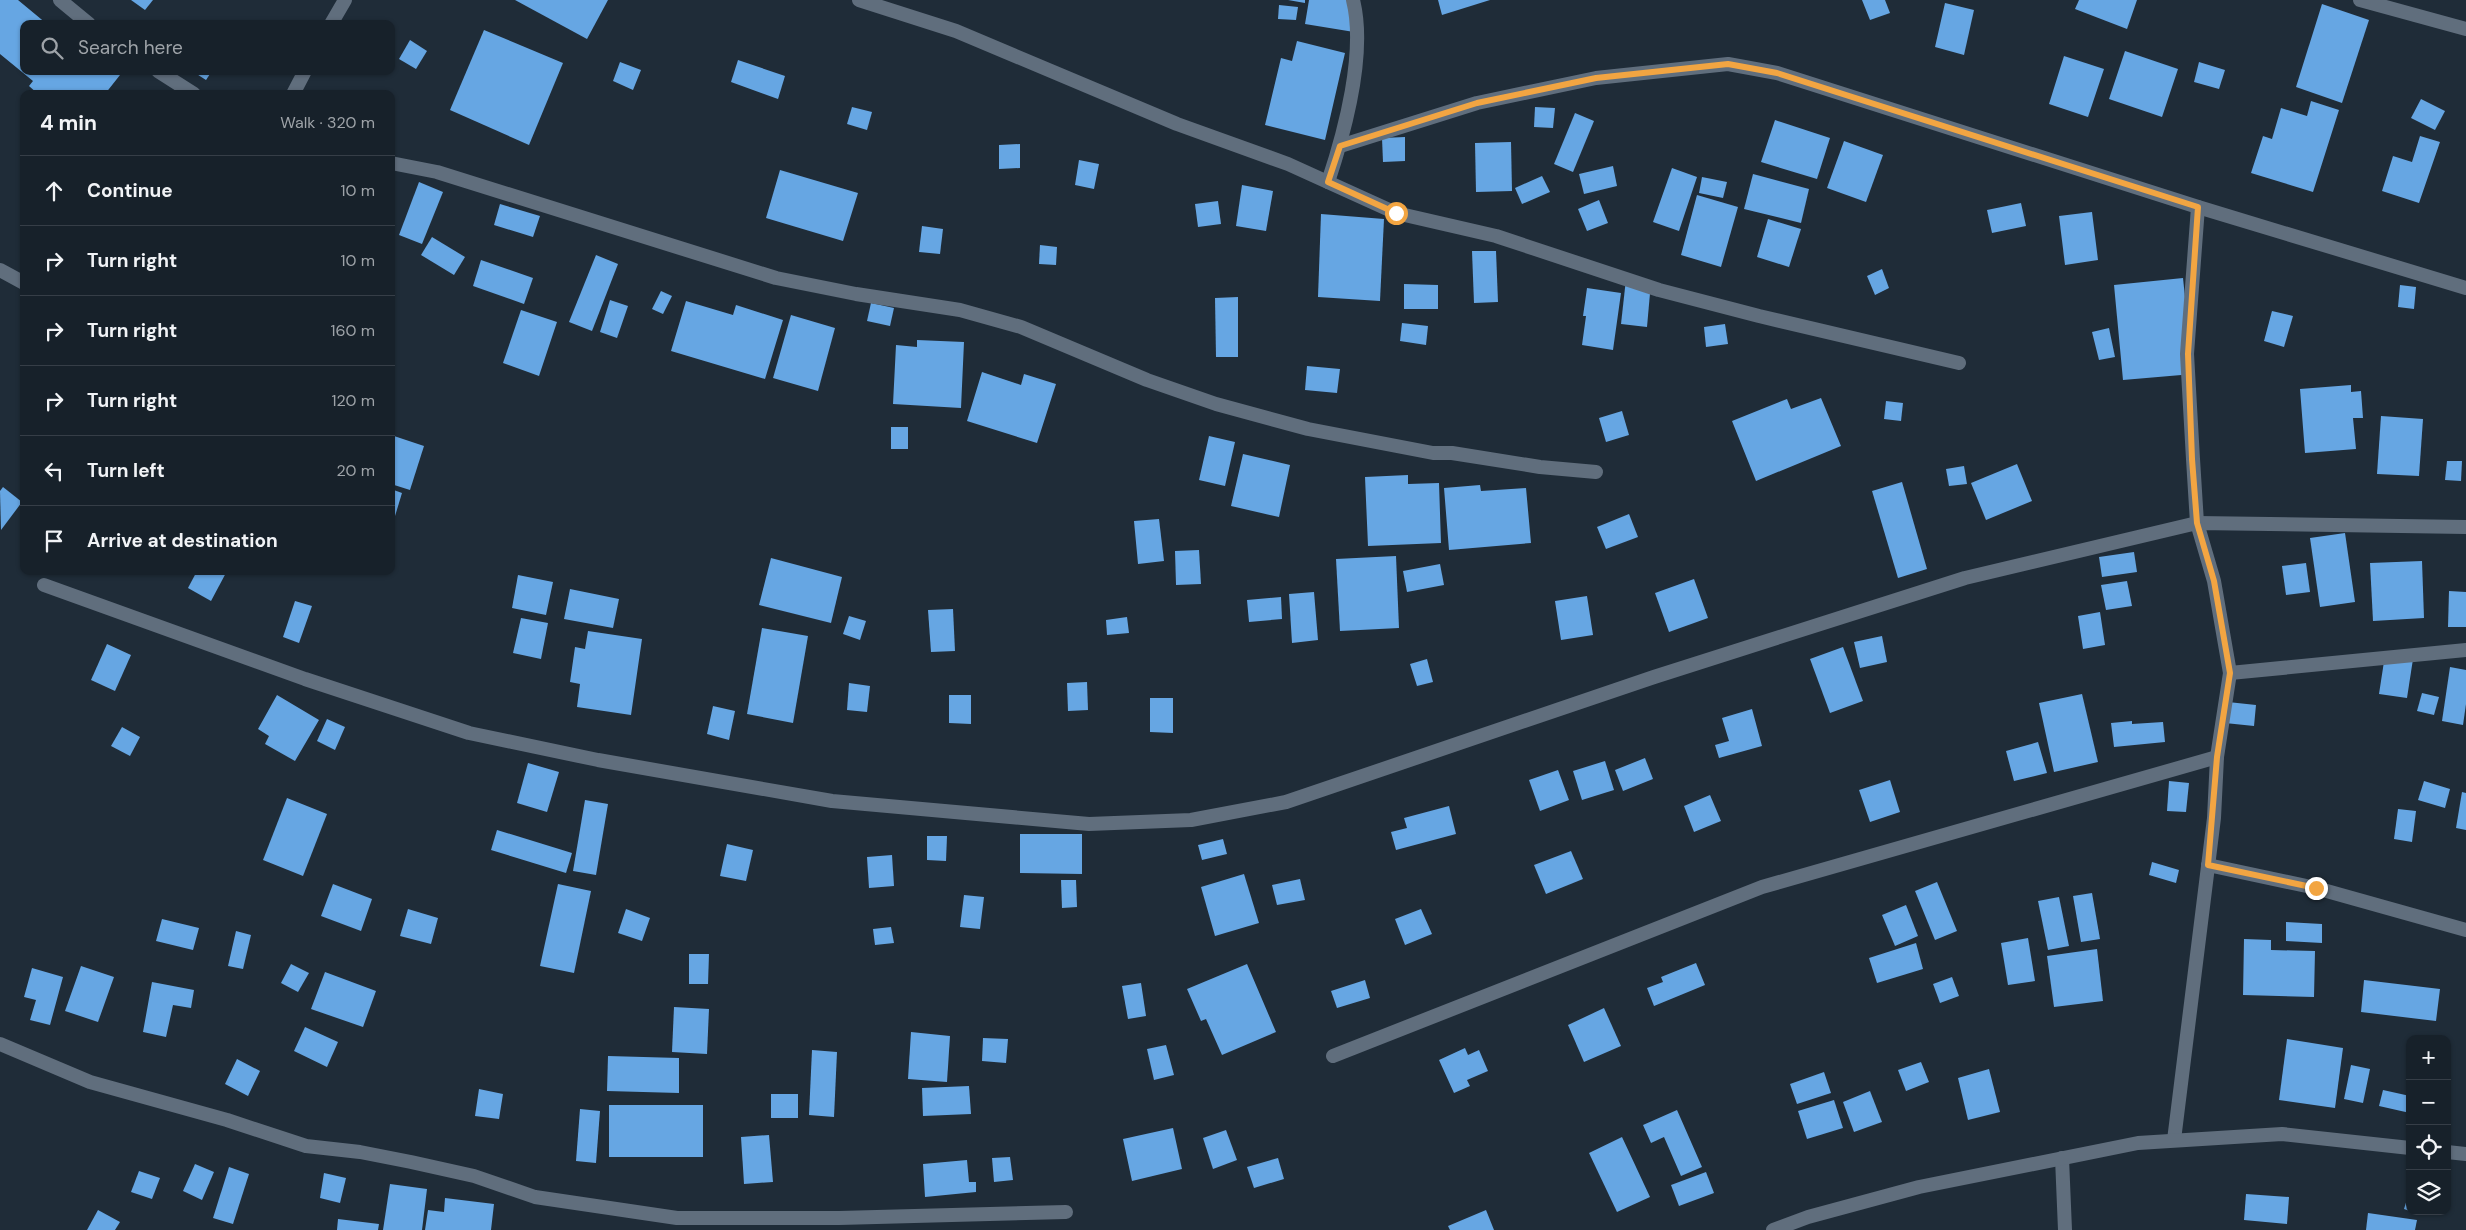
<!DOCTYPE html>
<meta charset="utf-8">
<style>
:root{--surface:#17212a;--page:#202932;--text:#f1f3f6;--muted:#9ea3a8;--line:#363e47}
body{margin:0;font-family:"DM Sans",sans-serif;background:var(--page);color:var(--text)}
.controls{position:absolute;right:15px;bottom:15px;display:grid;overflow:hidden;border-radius:10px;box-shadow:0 1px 4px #0004}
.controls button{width:45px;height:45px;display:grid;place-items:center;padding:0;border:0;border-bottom:1px solid var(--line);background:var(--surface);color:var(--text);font:25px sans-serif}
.stop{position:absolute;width:15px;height:15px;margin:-11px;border:4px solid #f2a542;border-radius:50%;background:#fff}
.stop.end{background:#f2a542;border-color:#fff;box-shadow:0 1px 5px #0008}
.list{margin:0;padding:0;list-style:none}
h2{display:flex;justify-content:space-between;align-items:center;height:65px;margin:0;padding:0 20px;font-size:21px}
h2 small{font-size:16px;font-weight:400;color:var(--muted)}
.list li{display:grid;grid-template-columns:32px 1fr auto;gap:15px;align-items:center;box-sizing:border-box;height:70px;padding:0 20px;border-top:1px solid var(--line)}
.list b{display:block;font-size:19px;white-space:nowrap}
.list em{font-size:16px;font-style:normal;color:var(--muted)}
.icon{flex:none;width:28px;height:28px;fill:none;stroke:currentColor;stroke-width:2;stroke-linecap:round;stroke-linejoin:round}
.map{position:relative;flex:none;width:2466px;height:1230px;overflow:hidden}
.search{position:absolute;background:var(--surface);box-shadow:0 1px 4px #0004;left:20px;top:20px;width:375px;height:55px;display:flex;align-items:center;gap:12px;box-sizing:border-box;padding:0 18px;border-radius:10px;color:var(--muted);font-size:19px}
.panel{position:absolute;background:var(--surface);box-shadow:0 1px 4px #0004;left:20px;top:90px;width:375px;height:485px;border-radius:10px}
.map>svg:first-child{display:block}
</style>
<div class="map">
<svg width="2466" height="1230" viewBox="0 0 2466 1230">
<rect width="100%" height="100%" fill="#1f2c38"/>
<g fill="#66a6e3">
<path d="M0,0H18L47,24H24V71H115L120,75L105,94H38L29,86L33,81L0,54Z"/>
<path d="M131,0H153L145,10Z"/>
<path d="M515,0H608L587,39Z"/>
<path d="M1288,0H1305V3Z"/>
<path d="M1309,0H1359L1354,32L1305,24Z"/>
<path d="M1438,0H1490L1442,15Z"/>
<path d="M1862,0H1885L1890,13L1870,20Z"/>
<path d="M2079,0H2137L2127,29L2075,9Z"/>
<path d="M1945,3L1974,10L1964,55L1935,47Z"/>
<path d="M2322,4L2369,20L2342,103L2296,87Z"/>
<path d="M1279,5L1298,7L1296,20L1278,19Z"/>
<path d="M484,30L563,63L529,145L450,110Z"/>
<path d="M410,40L427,51L416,69L399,59Z"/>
<path d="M1297,41L1345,53L1325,140L1265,125L1281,58L1292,61Z"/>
<path d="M2125,51L2178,69L2162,117L2109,99Z"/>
<path d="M2064,56L2104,69L2088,117L2049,104Z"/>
<path d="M738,60L785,76L778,99L731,82Z"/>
<path d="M620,62L641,70L633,90L613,81Z"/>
<path d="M2199,62L2225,70L2219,89L2194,82Z"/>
<path d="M192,71H212L206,80Z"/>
<path d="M2421,99L2445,111L2435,130L2411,118Z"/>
<path d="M2311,101L2339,110L2313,192L2251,173L2263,136L2272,139L2281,108L2307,116Z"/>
<path d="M852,107L872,112L867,130L847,124Z"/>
<path d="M1535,107L1555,108L1553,128L1534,127Z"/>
<path d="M1575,113L1594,121L1573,172L1554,164Z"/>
<path d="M1775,120L1830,138L1817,179L1761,162Z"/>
<path d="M2420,136L2440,142L2419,203L2382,191L2393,156L2412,162Z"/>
<path d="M1405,137V161L1383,162L1382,138Z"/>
<path d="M1844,141L1883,155L1866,202L1827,188Z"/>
<path d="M1511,142L1512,191L1476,192L1475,143Z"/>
<path d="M1020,144V168L999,169V145Z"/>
<path d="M1079,160L1099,164L1094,189L1075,185Z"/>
<path d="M1613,166L1617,186L1584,194L1579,174Z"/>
<path d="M1672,168L1697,177L1679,231L1653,222Z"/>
<path d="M780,170L858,193L843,241L766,218Z"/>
<path d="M1753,174L1809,189L1801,223L1744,209Z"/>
<path d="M1542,176L1550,192L1522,204L1515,188Z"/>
<path d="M1702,177L1727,182L1723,198L1699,193Z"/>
<path d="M419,182L443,192L422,244L399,235Z"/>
<path d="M1242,185L1273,191L1266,231L1236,226Z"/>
<path d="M1697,195L1738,207L1721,267L1681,255Z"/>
<path d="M1599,200L1608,223L1587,231L1578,209Z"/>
<path d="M1218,201L1221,224L1198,227L1195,204Z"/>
<path d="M2021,203L2026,226L1992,233L1987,210Z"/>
<path d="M500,204L540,216L533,237L494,225Z"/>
<path d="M2092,212L2098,260L2065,265L2059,216Z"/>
<path d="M1321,214L1384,219L1380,301L1318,297Z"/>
<path d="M1768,219L1801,229L1789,267L1757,257Z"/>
<path d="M922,226L943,229L940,254L919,252Z"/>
<path d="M432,237L465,257L454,275L421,255Z"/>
<path d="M1040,245L1057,247L1056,265L1039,264Z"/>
<path d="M1472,251H1496L1498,302L1474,303Z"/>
<path d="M596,255L618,264L592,331L569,322Z"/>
<path d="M481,260L533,278L524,304L473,286Z"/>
<path d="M1882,269L1889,288L1875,295L1867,276Z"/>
<path d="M2183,278L2193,374L2123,380L2114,285Z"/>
<path d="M1626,279L1651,282L1647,327L1621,324Z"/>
<path d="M1404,284L1438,285V309H1404Z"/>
<path d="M2400,285L2416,287L2414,309L2398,307Z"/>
<path d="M1587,288L1621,293L1613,350L1582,345L1586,316H1583Z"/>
<path d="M661,291L672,296L663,314L652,309Z"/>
<path d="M1238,297V357H1216L1215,298Z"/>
<path d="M610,300L628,306L617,338L600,332Z"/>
<path d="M686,301L733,315L736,305L783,320L765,379L671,351Z"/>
<path d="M871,303L894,308L890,326L867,321Z"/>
<path d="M521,310L557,322L539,376L503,363Z"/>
<path d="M2272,311L2293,316L2284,347L2264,341Z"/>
<path d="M791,315L835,328L818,391L773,378Z"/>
<path d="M1402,323L1428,326L1426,345L1400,341Z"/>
<path d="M1725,324L1728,344L1706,347L1704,327Z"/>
<path d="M2109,328L2115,357L2099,360L2092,332Z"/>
<path d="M917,340L964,342L961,408L893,404L896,345L917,347Z"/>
<path d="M1307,366L1340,369L1337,393L1305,390Z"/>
<path d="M982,372L1021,385L1024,374L1056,384L1037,443L967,421Z"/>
<path d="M2351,385V392L2361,391L2363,418H2353L2356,449L2305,453L2300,389Z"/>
<path d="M1821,398L1841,446L1756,481L1732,421L1787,399L1791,409Z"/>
<path d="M1886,401L1903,403L1901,421L1884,419Z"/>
<path d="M1622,411L1629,435L1606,442L1599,418Z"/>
<path d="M2381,416L2423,419L2419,476L2377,474Z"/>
<rect x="891" y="427" width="17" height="22"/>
<path d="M391,435L424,446L410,490L391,484Z"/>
<path d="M1209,436L1235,442L1225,486L1199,480Z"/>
<path d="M1243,454L1290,465L1279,517L1231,506Z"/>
<path d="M2447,461H2462L2461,481L2445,480Z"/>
<path d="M2017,464L2032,501L1986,520L1971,483Z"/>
<path d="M1964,466L1967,484L1949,486L1946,469Z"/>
<path d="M1408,475V484L1439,483L1441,543L1368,546L1365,477Z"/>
<path d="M1902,482L1927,569L1898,578L1872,491Z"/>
<path d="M1480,485L1481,491L1526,488L1531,543L1449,550L1444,488Z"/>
<path d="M3,487L22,502L1,530L0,491Z"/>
<path d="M391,489L402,493L392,526H391Z"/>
<path d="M1629,514L1638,537L1606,549L1597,527Z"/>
<path d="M1159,519L1164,561L1138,564L1134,521Z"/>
<path d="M2345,533L2355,602L2320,607L2310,538Z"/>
<path d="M1199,550L1201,584L1176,585L1175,551Z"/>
<path d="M2134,552L2137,572L2102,577L2099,557Z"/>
<path d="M1396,556L1399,628L1340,631L1336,559Z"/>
<path d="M771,558L842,577L831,623L759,605Z"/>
<path d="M2422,561L2424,618L2373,621L2370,563Z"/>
<path d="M2306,563L2310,592L2286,595L2282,566Z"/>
<path d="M1440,564L1444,585L1407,592L1403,571Z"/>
<path d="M197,571H227L211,601L188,588Z"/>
<path d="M518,575L553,582L546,615L512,608Z"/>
<path d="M1694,579L1708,618L1669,632L1655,593Z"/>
<path d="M2127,581L2132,606L2106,610L2101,585Z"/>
<path d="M570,589L619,599L613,628L564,619Z"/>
<path d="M2449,591L2466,592V627H2448Z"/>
<path d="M1314,592L1318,640L1292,643L1289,594Z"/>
<path d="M1587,596L1593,635L1561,640L1555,601Z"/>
<path d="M1281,597L1282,619L1249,622L1247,600Z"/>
<path d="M295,601L312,606L299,643L283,637Z"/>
<path d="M953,609L955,651L931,652L928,610Z"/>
<path d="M2100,612L2105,645L2083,649L2078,616Z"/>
<path d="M849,616L866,621L860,640L843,634Z"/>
<path d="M1127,617L1129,633L1107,635L1106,620Z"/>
<path d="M521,618L548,623L541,659L513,653Z"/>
<path d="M762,628L808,636L793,723L747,714Z"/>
<path d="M588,631L642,639L631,715L577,707L580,684L570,682L575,647L585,649Z"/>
<path d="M1882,636L1887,662L1860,668L1854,642Z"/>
<path d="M107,644L131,655L115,691L91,680Z"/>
<path d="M1843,647L1863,701L1830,713L1810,659Z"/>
<path d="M2385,655L2413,659L2407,698L2379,694Z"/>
<path d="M1427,659L1433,682L1417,686L1410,664Z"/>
<path d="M2450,667L2466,670V704L2463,725L2442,721Z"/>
<path d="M1087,682L1088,710L1068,711L1067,683Z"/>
<path d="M849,683L870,686L867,712L847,710Z"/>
<path d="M2422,693L2439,697L2434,715L2417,711Z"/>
<path d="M2082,694L2098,762L2054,772L2039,703Z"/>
<path d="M277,695L319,720L295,761L265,744L269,736L258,729Z"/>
<path d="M949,695H971V724L949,723Z"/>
<path d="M1150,698H1173V733L1150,732Z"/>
<path d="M2228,702L2256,705L2254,726L2225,723Z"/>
<path d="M713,706L735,711L729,740L707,734Z"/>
<path d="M1752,709L1762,746L1719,758L1715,745L1729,741L1722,718Z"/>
<path d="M327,719L345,727L335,750L317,741Z"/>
<path d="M2132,721V724L2163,722L2165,742L2114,747L2111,723Z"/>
<path d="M122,727L140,737L130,756L111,746Z"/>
<path d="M2038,742L2047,773L2014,781L2006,751Z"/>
<path d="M1645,758L1653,779L1623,791L1615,770Z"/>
<path d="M1605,761L1614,790L1582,800L1573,771Z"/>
<path d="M528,763L559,772L547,812L517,803Z"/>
<path d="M1558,770L1569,800L1540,811L1529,780Z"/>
<path d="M1890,780L1900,812L1870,822L1859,790Z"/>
<path d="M2169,781L2189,783L2186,812L2167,811Z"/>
<path d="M2424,781L2450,789L2445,808L2418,800Z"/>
<path d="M2462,792L2466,793V830L2456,828Z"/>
<path d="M1710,795L1721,821L1694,832L1684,806Z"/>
<path d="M287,798L327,814L303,876L263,860Z"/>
<path d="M585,800L608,804L596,875L573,871Z"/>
<path d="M1449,806L1456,834L1396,850L1391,832L1407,828L1404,818Z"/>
<path d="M2398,809L2416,811L2412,842L2394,839Z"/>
<path d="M497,830L572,853L566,873L491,850Z"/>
<path d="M1020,834H1082V874L1020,873Z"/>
<path d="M927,836H947L946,861L927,860Z"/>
<path d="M1223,839L1227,854L1202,860L1198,845Z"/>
<path d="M727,844L753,850L746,881L720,876Z"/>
<path d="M1571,851L1583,879L1546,894L1534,865Z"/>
<path d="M892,855L894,886L869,888L867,857Z"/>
<path d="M2152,862L2179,870L2176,883L2149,875Z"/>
<path d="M1244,874L1259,923L1215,936L1201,887Z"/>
<path d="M1300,879L1305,900L1277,905L1272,885Z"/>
<path d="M1061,880H1076L1077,907L1062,908Z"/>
<path d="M1937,882L1957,931L1935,940L1915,891Z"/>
<path d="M333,884L372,899L361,931L321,916Z"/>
<path d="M558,884L591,891L574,973L540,966Z"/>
<path d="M2092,893L2100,939L2081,942L2073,896Z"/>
<path d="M964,895L984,897L980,929L960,927Z"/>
<path d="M2059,897L2069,946L2048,950L2038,901Z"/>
<path d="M1906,905L1918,936L1895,946L1882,915Z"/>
<path d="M408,909L438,918L431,944L400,936Z"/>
<path d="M626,909L650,918L642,941L618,933Z"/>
<path d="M1421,909L1432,934L1405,945L1395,919Z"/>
<path d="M162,919L199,928L193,950L156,941Z"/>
<path d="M2286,922L2322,924V943L2286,941Z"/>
<path d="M891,927L894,943L875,945L873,929Z"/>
<path d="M236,931L251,935L243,969L228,966Z"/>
<path d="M2028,938L2035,981L2008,985L2001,943Z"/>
<path d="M2244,939L2271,940V950L2315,951L2314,997L2243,995Z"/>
<path d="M1916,943L1923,969L1877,983L1869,958Z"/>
<path d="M2097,949L2103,1001L2054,1007L2047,956Z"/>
<path d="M689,954H709L708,984H689Z"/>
<path d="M1696,963L1705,985L1654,1006L1647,988L1663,982L1661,977Z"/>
<path d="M291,964L309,973L298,992L281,983Z"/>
<path d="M1247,964L1276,1032L1222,1055L1206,1019L1201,1021L1187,989Z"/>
<path d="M81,966L114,977L98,1022L65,1011Z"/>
<path d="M32,968L63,977L50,1025L30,1020L36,1000L24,997Z"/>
<path d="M325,972L376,991L363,1027L311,1009Z"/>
<path d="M1952,977L1959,996L1940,1003L1933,984Z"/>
<path d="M1365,980L1370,998L1337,1008L1331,991Z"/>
<path d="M2364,980L2440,989L2436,1021L2361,1012Z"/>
<path d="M152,982L194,990L191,1008L173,1005L166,1037L143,1032Z"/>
<path d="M1141,983L1146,1016L1128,1019L1122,986Z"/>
<path d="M674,1007L709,1009L707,1054L672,1052Z"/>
<path d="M1604,1008L1621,1046L1584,1062L1568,1025Z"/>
<path d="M305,1027L338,1042L327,1067L294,1051Z"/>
<path d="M911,1032L950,1036L947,1082L908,1079Z"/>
<path d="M983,1038L1008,1039L1006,1063L982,1061Z"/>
<path d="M2287,1039L2343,1048L2335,1108L2279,1100Z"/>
<path d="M1166,1045L1174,1075L1154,1080L1147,1049Z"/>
<path d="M1465,1048L1468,1055L1479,1050L1488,1071L1467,1080L1470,1086L1454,1093L1439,1060Z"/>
<path d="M812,1050L837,1052L834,1117L809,1115Z"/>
<path d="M608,1056L679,1058V1093L607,1091Z"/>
<path d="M237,1059L260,1071L248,1096L225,1084Z"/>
<path d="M1921,1062L1929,1082L1906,1091L1898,1070Z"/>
<path d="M2351,1065L2370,1069L2363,1103L2344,1099Z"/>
<path d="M1989,1069L2000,1112L1968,1120L1958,1078Z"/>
<path d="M1824,1072L1831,1093L1797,1104L1790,1084Z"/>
<path d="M969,1086L971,1114L923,1116L922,1088Z"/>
<path d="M479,1089L503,1094L499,1119L475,1116Z"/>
<path d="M2383,1090L2410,1096V1113L2379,1106Z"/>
<path d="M1870,1091L1882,1122L1854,1132L1843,1102Z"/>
<rect x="771" y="1094" width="27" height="24"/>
<path d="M1834,1100L1843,1128L1807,1139L1798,1111Z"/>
<rect x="609" y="1105" width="94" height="52"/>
<path d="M580,1109L600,1111L596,1163L576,1161Z"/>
<path d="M1677,1110L1702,1167L1681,1176L1664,1137L1651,1143L1643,1125Z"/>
<path d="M1173,1128L1182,1169L1132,1181L1123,1139Z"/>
<path d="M1226,1130L1237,1160L1213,1169L1203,1138Z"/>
<path d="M769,1135L773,1182L744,1184L741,1137Z"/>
<path d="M1622,1137L1650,1197L1617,1212L1589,1153Z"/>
<path d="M1010,1157L1013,1180L994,1182L992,1158Z"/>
<path d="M1278,1158L1284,1179L1254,1188L1247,1167Z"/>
<path d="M967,1160L969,1182H976V1192L925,1197L923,1164Z"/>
<path d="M195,1164L214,1172L202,1200L183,1191Z"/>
<path d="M229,1167L249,1174L233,1224L213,1218Z"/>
<path d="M139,1171L160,1178L152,1199L131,1192Z"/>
<path d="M1706,1172L1714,1193L1679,1206L1671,1185Z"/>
<path d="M324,1173L346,1178L340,1203L320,1198Z"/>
<path d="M390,1184L427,1189L422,1230H383Z"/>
<path d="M2409,1193H2410V1211L2404,1209Z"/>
<path d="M2246,1194L2289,1197L2287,1224L2244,1220Z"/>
<path d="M445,1198L494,1204L491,1230H425L428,1210L444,1212Z"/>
<path d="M98,1210L120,1222L115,1230H87Z"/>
<path d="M1486,1210L1494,1230H1450L1448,1226Z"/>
<path d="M2368,1213L2417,1220L2415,1230H2366Z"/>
<path d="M338,1219L379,1224L378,1230H337Z"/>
</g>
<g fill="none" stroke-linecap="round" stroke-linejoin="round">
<g stroke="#606e7d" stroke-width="14">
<path d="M60,0L89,24"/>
<path d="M859,0L956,31L1177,124L1288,164L1396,213L1496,236L1659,290L1759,316L1959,363"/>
<path d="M2360,0L2466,29"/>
<path d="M331,24L345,0"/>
<path d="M158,71L194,94"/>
<path d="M293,94L305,71"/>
<path d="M1340,146L1477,103L1596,78L1728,64L1777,73L2198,207L2466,288"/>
<path d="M391,163L437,172L776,278L856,294L960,310L1021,327L1147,380L1216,404L1308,429L1433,453H1452L1540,467L1596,472"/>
<path d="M1328,182C1345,131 1366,52 1353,0"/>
<path d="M0,270L24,283"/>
<path d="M44,585L305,679L469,733L598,760L832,801L1089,824L1191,820L1286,802L1654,677L1965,578L2197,523L2466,527"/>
<path d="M2230,673L2466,650"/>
<path d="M2208,865L2316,888L2466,930"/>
<path d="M0,1044L90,1082L227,1120L306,1146L360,1152L411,1162L474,1176L535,1197L677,1218H839L1066,1212"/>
<path d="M1333,1056L1762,887L2217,757"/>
<path d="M2174,1140L2214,818L2217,757L2230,673L2214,581L2197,523L2193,459L2187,354L2198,207"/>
<path d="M2447,1152L2466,1154"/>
<path d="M2062,1158L2065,1230"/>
<path d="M1773,1230L1808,1217L1919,1187L2138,1143L2282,1134L2410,1148"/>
</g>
</g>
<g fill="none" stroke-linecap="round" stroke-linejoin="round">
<path stroke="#f2a542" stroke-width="6" d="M1396,213L1328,182L1340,146L1477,103L1596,78L1728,64L1777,73L2198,207L2188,354L2192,459L2197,523L2214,581L2230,673L2217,757L2208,865L2316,888"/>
</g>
</svg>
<div class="controls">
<button>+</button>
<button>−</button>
<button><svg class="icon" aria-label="locate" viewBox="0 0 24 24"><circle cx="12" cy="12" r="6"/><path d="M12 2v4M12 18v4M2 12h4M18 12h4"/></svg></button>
<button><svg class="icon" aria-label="layers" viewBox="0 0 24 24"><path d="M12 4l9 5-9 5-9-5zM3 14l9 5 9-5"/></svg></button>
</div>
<div class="stop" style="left:1396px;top:213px"></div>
<div class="stop end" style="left:2316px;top:888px"></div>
<div class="search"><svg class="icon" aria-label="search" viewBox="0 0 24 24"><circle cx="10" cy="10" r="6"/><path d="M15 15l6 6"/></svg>Search here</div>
<section class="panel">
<h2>4 min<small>Walk · 320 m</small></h2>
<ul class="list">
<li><svg class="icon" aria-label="ahead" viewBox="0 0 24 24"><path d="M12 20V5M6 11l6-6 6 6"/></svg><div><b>Continue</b></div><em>10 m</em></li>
<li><svg class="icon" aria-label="right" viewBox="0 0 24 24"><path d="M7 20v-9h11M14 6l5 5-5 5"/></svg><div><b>Turn right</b></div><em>10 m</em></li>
<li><svg class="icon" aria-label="right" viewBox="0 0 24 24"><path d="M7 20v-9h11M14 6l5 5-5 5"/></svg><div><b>Turn right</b></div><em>160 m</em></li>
<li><svg class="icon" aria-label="right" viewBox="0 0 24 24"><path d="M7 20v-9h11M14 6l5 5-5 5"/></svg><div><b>Turn right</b></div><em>120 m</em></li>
<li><svg class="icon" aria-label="left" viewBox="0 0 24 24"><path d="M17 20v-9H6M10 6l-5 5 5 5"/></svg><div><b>Turn left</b></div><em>20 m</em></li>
<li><svg class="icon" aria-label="arrive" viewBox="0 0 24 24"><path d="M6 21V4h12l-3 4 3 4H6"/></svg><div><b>Arrive at destination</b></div></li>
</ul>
</section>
</div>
